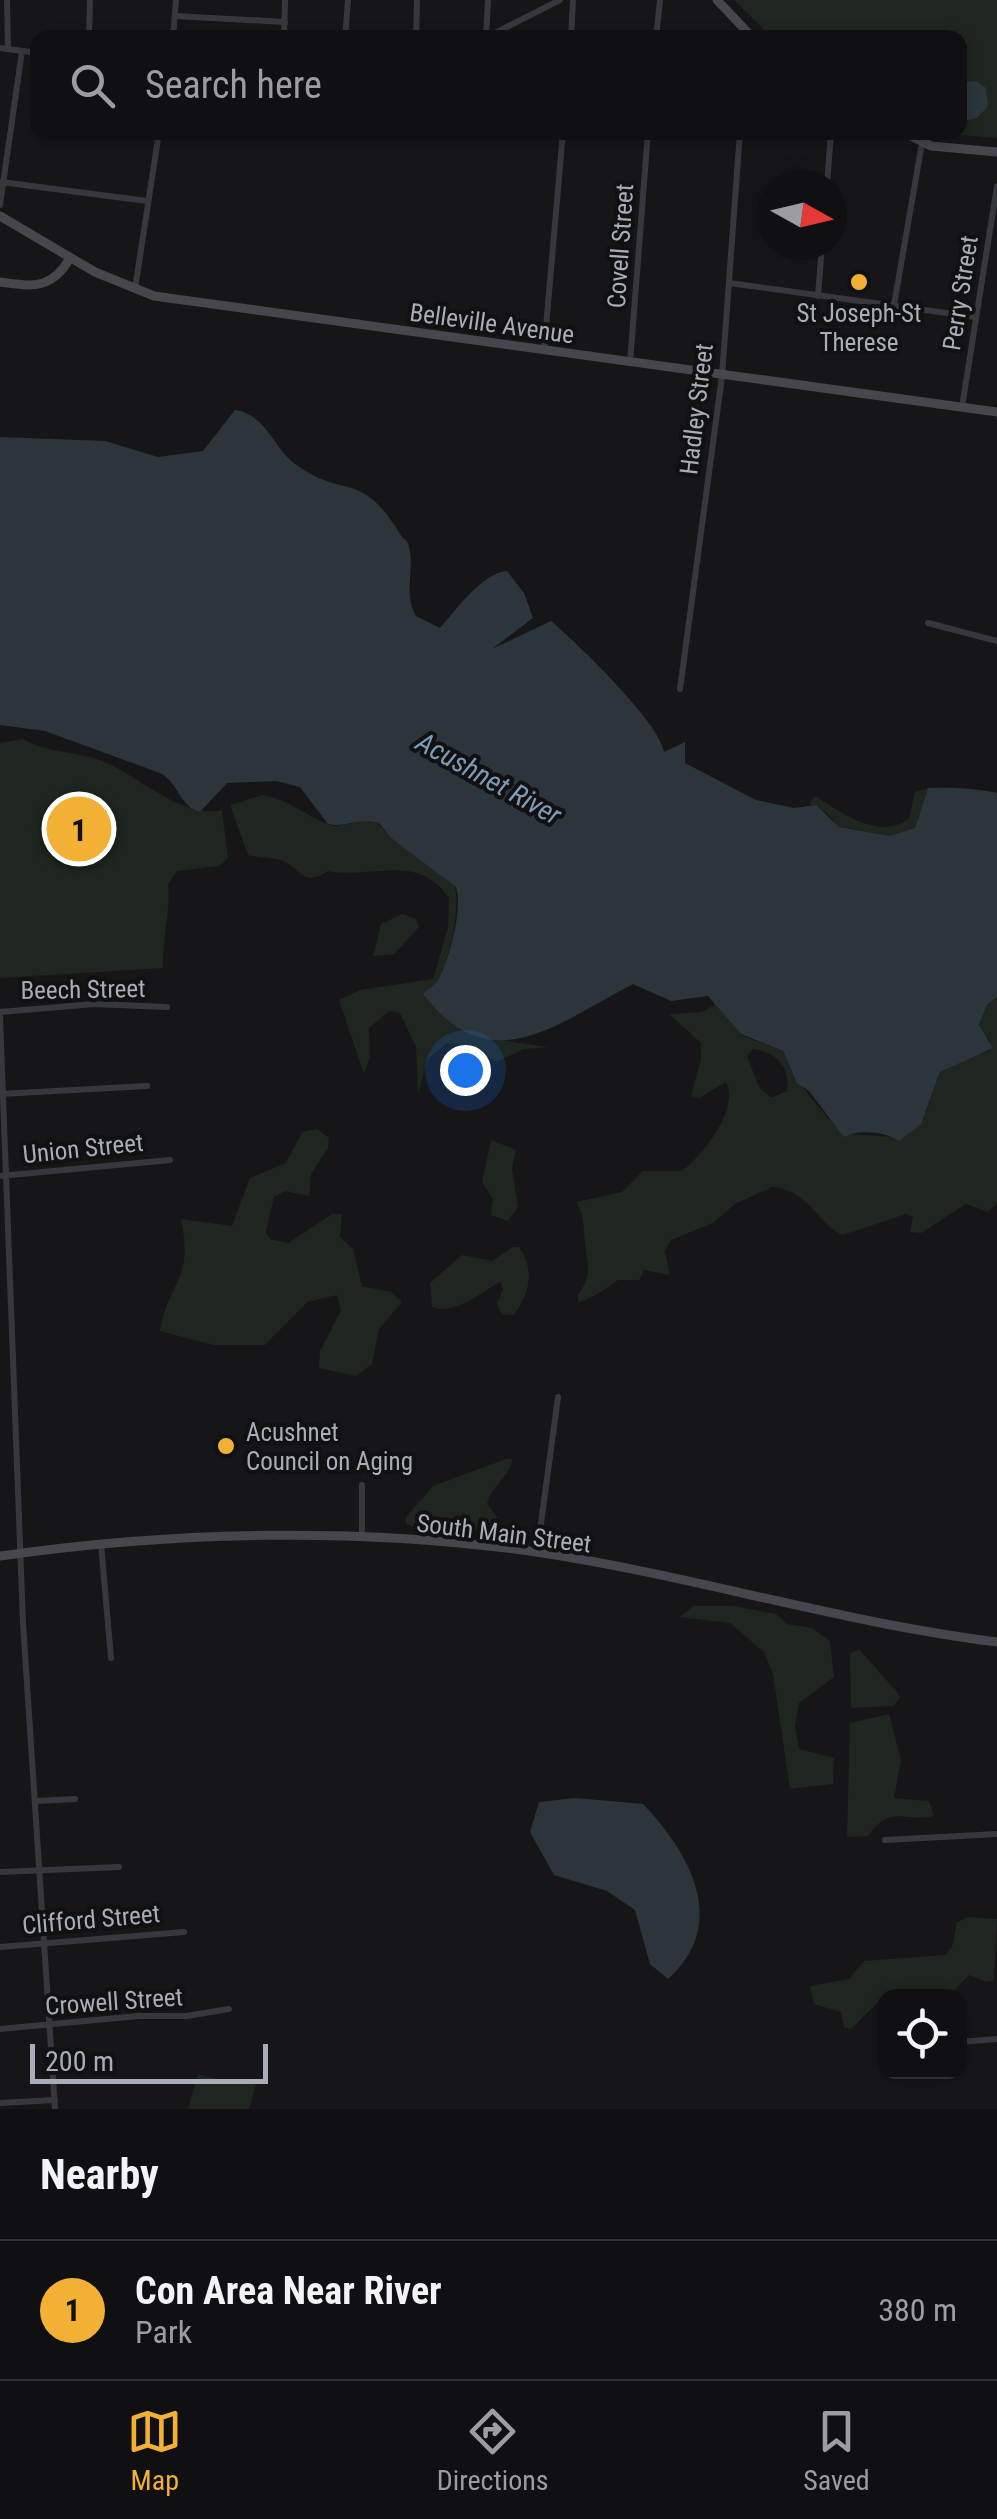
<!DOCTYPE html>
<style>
:root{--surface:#101012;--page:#19191b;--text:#f1f3f6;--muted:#9c9d9f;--line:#303032;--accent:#f2b134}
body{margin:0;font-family:"Roboto Condensed",sans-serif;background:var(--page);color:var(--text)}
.controls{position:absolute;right:30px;bottom:30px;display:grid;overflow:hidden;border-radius:20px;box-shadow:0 5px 15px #0003}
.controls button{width:90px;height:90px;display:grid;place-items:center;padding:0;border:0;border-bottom:2px solid var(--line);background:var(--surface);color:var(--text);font:50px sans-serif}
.compass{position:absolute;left:757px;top:170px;width:90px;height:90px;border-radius:50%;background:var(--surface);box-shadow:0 5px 15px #0003;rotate:98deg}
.scale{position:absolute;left:30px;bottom:25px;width:238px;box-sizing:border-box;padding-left:10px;border:5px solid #a8adb8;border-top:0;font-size:28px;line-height:35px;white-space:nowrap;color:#a8adb8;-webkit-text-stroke:8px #111113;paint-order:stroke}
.you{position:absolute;left:465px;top:1070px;width:35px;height:35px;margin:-25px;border:8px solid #fff;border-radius:50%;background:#1a73e8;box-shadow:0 0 0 15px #1a73e833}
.badge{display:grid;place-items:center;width:65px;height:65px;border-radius:50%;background:var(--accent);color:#111;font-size:32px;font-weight:700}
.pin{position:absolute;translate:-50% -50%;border:5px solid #fff;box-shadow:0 2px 10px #0006}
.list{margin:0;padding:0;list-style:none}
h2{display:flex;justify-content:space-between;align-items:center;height:130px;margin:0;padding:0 40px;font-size:42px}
h2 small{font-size:32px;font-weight:400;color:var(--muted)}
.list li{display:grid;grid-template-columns:65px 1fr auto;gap:30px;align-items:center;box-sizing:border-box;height:140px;padding:0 40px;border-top:2px solid var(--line)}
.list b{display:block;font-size:38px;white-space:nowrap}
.list p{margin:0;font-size:32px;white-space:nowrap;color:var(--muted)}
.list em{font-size:32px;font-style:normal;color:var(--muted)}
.icon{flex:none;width:55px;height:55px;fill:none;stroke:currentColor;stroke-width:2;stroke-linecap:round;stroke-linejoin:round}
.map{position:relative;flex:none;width:997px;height:2109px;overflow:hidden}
.search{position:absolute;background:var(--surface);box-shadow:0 5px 15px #0003;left:30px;right:30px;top:30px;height:110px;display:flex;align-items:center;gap:25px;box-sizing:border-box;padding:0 35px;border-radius:20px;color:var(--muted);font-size:38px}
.sheet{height:270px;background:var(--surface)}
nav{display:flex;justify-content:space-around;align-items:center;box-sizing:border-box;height:140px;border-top:2px solid var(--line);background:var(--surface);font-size:28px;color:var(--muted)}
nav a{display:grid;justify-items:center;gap:5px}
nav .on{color:var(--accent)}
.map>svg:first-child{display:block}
</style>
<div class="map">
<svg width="997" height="2109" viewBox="0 0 997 2109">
<rect width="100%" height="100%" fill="#161618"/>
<g fill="#1e261f" fill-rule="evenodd">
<path d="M734,0H997V138L938,133L960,132V38L772,37Z"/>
<path d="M23,739C47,753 75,751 100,760C139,775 180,819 222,810L228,858L219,866L177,871L168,884C171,913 162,938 163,968L0,978V743Z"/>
<path d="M928,788L915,828L889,836L839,827L826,812L809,804L815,796C841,812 878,841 909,819L915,792Z"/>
<path d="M262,795C289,799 306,816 330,825C341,829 361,817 378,823L391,838L453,883C463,901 449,958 440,978C436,985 429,989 423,994C456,1037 500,1040 549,1047L524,1049L496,1062L464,1045L447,1043L428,1059L418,1093L416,1047L400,1013L389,1011L369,1028L370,1056L364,1074L339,1000L360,990L433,979L448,928L449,898C417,851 371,880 328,871C303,888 300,868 283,861C273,857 259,858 248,855L230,805Z"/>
<path d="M402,914L416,919L419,927L394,954L373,956L381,924Z"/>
<path d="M997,997V1203L988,1212L966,1204L921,1233L910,1232L913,1217L906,1214L843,1235C822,1229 807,1188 772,1187L735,1204L713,1223L671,1240L665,1251L670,1275L644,1270L639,1280H618C608,1288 589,1300 579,1302L577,1296C594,1272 587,1266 585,1241C583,1224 585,1217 576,1202L622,1192L643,1171H682C703,1155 740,1108 726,1082L699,1098L691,1096L701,1060V1043L669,1014L702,1012L716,1004L741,1035L783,1051L794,1077L828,1118L850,1134L893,1137L925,1114L940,1072L957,1061L989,1051L990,1041L979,1026L987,1005ZM753,1049C776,1052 791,1067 787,1091L771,1098L759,1087L747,1056Z"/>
<path d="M317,1129L329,1138L328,1148L311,1174L309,1196L285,1191L274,1197L266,1232L270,1239L288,1243L332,1214H342L340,1237L353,1249L362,1286L391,1292L402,1302L379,1329L372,1364L356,1376L319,1368L320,1351L341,1310L337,1295L307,1302L265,1345H213L160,1331C169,1279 194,1281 181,1219L232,1226L250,1178L286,1163L302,1132Z"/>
<path d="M491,1140L516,1150L512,1169L518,1207L508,1221L491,1215L493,1199L482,1182Z"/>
<path d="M513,1247H519C535,1270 530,1292 514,1315L502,1314L497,1304L503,1289L500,1282C483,1291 454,1316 432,1307L430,1283L462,1255L492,1261Z"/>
<path d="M506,1459H512C511,1476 492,1485 487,1504L497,1517L494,1525C471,1536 430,1532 406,1524V1517L433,1486Z"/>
<path d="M694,1606H733L776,1614L787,1624L812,1628L830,1641L834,1677L799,1703L795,1726L799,1749L834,1758L833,1784L790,1789L773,1674L764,1652L730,1623L679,1617Z"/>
<path d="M859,1649L897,1692L900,1698L894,1706L851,1708L850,1654Z"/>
<path d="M889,1714L901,1760L894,1798L929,1801L934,1816C904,1823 891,1803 868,1836L847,1837L850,1723Z"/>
<path d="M969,1917L997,1919L994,1980L986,1982L969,1975L949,1996H884L851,2029L844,2027L841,2012L814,2004L810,1986L849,1979L864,1961L945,1955L952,1947L957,1922Z"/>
<path d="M198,2074C218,2081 234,2079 256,2084L249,2109H188Z"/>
</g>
<g fill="#2c353c">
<path d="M976,81L986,88L988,106L977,118L960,122V82Z"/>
<path d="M235,410C267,415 273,448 295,464C346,501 360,468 400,534C405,542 407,538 409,547C415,570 403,594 416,616L440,628C456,610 482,573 507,571L524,593L533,618L492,649L551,621C577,643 660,723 664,752L685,742V763L756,800L794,808L816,805L839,827L889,836L915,828L928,788C949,787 976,788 997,793V997L987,1005L979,1025L993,1048L940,1072L921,1124L899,1141C885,1132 860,1129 844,1137L809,1091L797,1083L783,1051L741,1034L708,996L671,1001L633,984C557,1023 491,1083 423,994C429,988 436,985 440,977C450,955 463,909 456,887L391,838L379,823C360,817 345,828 328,824L300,787L276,781L227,783L200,812C179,806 179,783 160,773L45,731L0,725V437L105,441L158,457L203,451Z"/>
<path d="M575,1798L643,1804C690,1853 730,1924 668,1979L650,1964L635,1910L607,1891L554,1875L530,1832L539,1802Z"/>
</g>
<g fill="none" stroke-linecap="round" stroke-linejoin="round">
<g stroke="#37383d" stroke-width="6">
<path d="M7,0L8,49"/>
<path d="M175,16L285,22"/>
<path d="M486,37L488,0"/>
<path d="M89,38L90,0"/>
<path d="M173,38L176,0"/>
<path d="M284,38L285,0"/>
<path d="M345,38L348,0"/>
<path d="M416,38L417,0"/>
<path d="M485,38L560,0"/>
<path d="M571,38L573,0"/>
<path d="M656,38L660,0"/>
<path d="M0,48L38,53"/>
<path d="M1,182L147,201"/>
<path d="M827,185L831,132"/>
<path d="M0,205L22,51"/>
<path d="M729,283L976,317"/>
<path d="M135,289L159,132"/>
<path d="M818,296L822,245"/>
<path d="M894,305L922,143"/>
<path d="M544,350L563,132"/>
<path d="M630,363L648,132"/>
<path d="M962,407L997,186"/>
<path d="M928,623L997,641"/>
<path d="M680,689L722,376L740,132"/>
<path d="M0,1012L94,1004L167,1007"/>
<path d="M0,1017L23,1623L55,2109"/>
<path d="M0,1094L147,1086"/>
<path d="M0,1176L170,1160"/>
<path d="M362,1538V1485"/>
<path d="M101,1544L111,1658"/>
<path d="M537,1553L558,1397"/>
<path d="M37,1801L75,1799"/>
<path d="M885,1840L997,1834"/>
<path d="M0,1872L119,1867"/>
<path d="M0,1947L184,1932"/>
<path d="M0,2029L138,2016H187L229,2009"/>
<path d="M960,2042L997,2039"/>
<path d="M0,2103L55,2100"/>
</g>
<g stroke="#45474d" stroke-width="9">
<path d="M717,0L753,38"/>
<path d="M903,132L931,146L997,152"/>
<path d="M0,216L95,272L154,296L997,412"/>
<path d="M0,282C34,287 52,289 70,258"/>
<path d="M0,1556C173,1531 362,1527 536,1552C691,1575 842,1623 997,1642"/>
</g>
</g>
<g fill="#f2b134" stroke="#111113" stroke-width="4">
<circle cx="859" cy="282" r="10"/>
<circle cx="226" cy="1446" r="10"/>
</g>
<g text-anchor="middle" stroke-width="8" stroke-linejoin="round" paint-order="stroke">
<g font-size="25" fill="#a8adb8" stroke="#111113">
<text transform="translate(620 246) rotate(-86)" y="9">Covell Street</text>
<text transform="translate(960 293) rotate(-81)" y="9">Perry Street</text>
<text transform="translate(492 323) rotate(8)" y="9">Belleville Avenue</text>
<text transform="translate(696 409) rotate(-83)" y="9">Hadley Street</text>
<text transform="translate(83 989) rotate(-1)" y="9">Beech Street</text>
<text transform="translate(83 1148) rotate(-6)" y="9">Union Street</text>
<text transform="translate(504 1533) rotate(7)" y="9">South Main Street</text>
<text transform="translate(91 1919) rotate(-5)" y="9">Clifford Street</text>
<text transform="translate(114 2001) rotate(-4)" y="9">Crowell Street</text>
</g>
<g font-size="25" fill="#a8adb8" stroke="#111113">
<text x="859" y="322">St Joseph-St<tspan x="859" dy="29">Therese</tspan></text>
<text x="246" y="1441" text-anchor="start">Acushnet<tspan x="246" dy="29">Council on Aging</tspan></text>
</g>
<g font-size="28" font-style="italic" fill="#7f9bb3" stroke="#111113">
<text transform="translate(489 778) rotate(29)" y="10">Acushnet River</text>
</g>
</g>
</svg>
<div class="controls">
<button><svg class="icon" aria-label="locate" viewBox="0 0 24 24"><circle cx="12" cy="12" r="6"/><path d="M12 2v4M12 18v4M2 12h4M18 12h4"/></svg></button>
</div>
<svg class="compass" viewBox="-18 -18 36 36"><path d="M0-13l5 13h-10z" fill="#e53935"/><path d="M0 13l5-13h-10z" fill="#9c9d9f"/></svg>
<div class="scale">200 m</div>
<div class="you"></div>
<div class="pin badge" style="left:79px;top:829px">1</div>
<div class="search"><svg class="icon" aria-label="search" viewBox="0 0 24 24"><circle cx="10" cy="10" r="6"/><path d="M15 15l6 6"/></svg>Search here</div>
</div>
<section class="sheet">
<h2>Nearby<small></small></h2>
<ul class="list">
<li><span class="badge">1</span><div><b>Con Area Near River</b><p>Park</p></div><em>380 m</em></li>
</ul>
</section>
<nav>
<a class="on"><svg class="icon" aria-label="map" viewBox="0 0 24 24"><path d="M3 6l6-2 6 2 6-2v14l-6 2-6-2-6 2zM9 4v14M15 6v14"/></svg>Map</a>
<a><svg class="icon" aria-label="directions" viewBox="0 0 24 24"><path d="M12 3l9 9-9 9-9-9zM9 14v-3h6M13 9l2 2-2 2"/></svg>Directions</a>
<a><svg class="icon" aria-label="saved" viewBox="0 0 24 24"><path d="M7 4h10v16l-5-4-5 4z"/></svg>Saved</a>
</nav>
